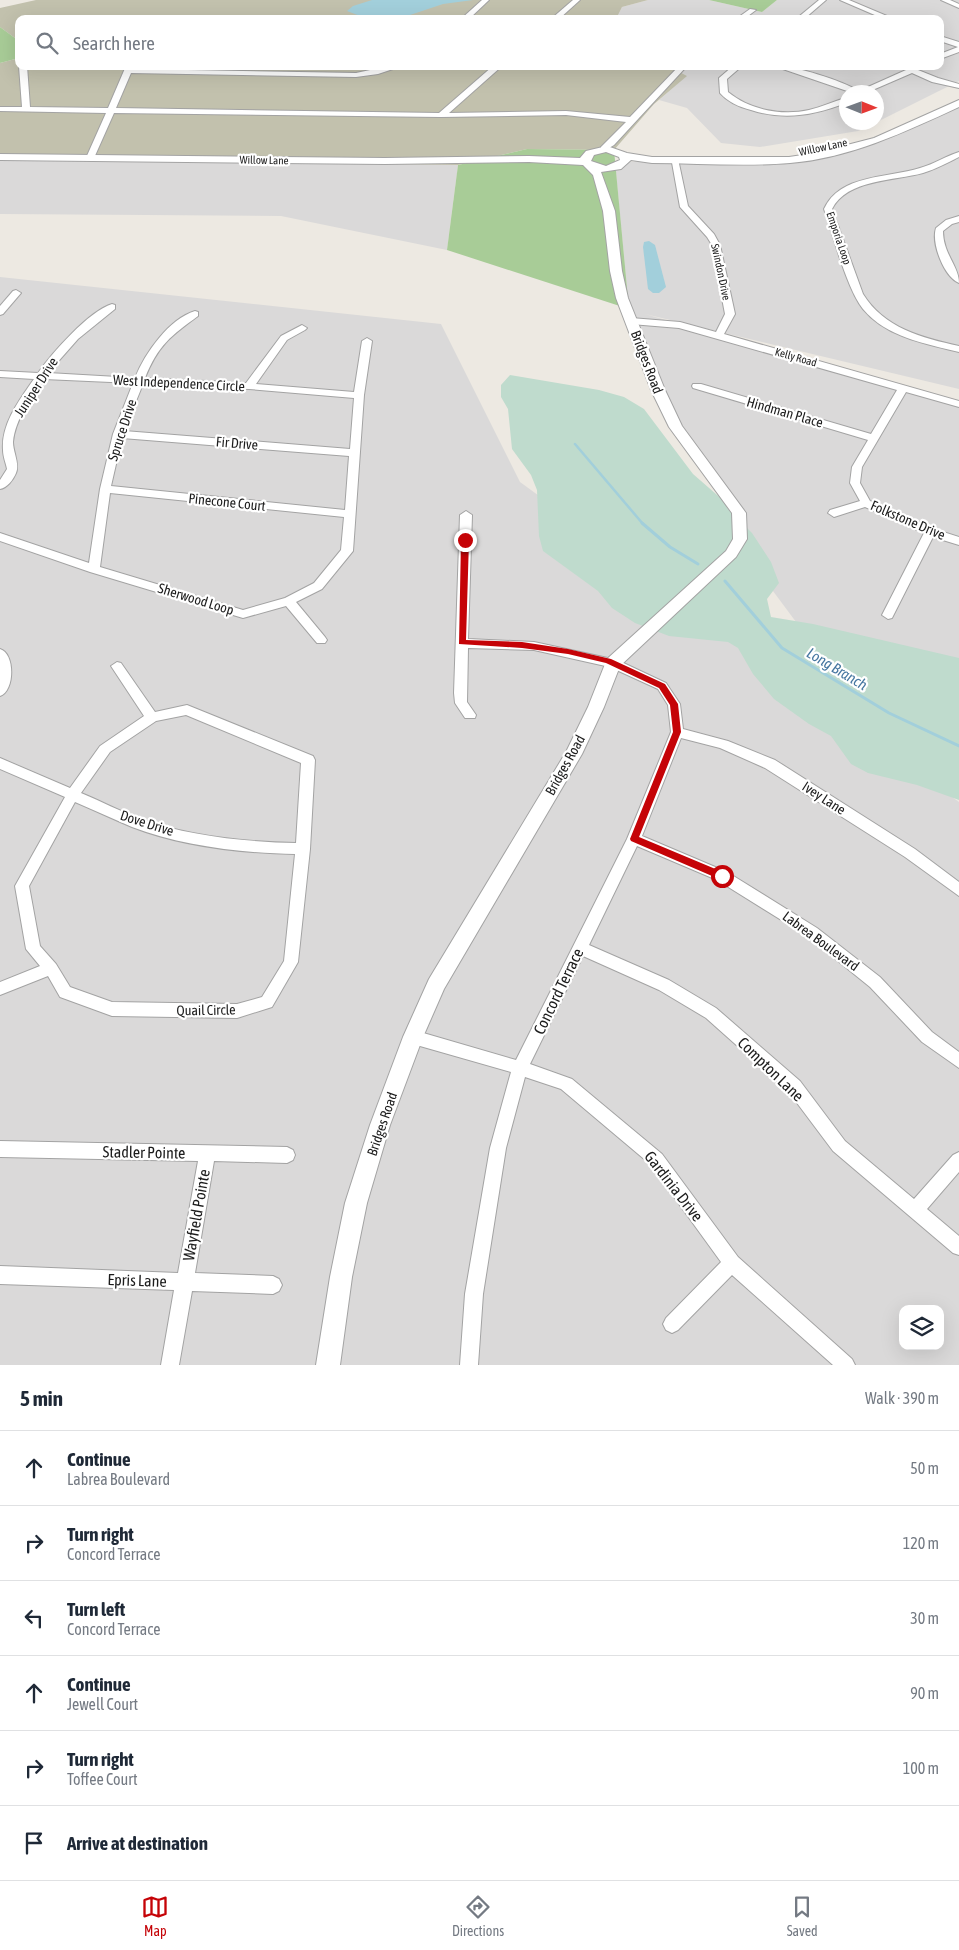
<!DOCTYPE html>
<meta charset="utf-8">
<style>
:root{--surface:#fff;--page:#f2f2f3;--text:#1f2937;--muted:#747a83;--line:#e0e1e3;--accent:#c50307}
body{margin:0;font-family:"Asap Condensed",sans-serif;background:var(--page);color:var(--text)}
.controls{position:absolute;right:15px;bottom:15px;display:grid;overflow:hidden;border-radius:10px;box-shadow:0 5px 20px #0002}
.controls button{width:45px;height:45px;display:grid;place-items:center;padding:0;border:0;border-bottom:1px solid var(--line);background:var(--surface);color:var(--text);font:25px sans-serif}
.compass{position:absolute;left:839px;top:85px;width:45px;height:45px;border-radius:50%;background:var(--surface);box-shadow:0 5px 20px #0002;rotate:91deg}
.stop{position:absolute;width:15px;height:15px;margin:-11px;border:4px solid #c50307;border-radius:50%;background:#fff}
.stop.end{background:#c50307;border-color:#fff;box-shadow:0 1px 5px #0008}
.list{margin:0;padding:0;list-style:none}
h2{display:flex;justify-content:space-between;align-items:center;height:65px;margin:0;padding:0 20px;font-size:21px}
h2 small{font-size:16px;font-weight:400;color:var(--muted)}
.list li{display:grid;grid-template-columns:32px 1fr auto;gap:15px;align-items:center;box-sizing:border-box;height:75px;padding:0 20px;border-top:1px solid var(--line)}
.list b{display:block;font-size:19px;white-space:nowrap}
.list p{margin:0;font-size:16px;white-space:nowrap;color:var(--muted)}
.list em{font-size:16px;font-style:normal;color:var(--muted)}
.icon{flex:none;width:28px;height:28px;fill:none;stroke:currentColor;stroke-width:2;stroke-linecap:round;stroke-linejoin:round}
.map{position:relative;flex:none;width:959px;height:1365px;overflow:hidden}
.search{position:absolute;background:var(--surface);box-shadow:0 5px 20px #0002;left:15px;right:15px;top:15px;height:55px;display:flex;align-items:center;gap:12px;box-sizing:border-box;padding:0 18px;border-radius:10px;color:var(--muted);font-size:19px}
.sheet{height:515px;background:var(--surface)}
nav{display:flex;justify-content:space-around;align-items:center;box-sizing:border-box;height:70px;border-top:1px solid var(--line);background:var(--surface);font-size:14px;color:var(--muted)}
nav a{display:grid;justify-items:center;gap:2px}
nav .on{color:var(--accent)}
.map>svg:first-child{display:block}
</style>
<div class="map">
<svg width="959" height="1365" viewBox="0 0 959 1365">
<rect width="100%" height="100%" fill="#ede9e2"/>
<g fill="#dad9d9" fill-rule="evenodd">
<path d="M648,0H709L762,12L777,0H959V81L877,122L876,92H846V122L876,123L858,131L760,147L721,143L687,108L659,100L686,76L668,66H940V19H616L622,7Z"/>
<path d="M959,103V389L645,314L959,404V677L799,626L730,533V501L673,419L629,309L615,162L789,160L853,148Z"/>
<path d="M0,158L458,165L447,250L281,216L0,214Z"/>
<path d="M0,277L441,324L520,482L959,802V1365H0ZM903,1309H940V1346H903Z"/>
</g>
<g fill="#c2c1ad">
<path d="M36,0H648L622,7L616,19H19V41L0,27V8Z"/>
<path d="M19,58V66H668L687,76L654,104L614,150L527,149L458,165L0,158V63Z"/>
</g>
<g fill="#a8cc97">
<path d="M709,0H777L762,12Z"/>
<path d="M0,27L19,41V58L0,63Z"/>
<path d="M527,149L614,150L629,309L447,250L458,165Z"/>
</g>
<path fill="#bfdbcd" d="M510,375L599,390L624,397L644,409L693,474L724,501L728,509L752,533L771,562L779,583L767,599L771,617L813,624L959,658V800L917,785L868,773L851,764L831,736L809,724L774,699L753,674L738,648L728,642L669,636L635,623L612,608L598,591L543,551L539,536L537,490L531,475L512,449L508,409L501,397V385Z"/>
<g fill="#a2cfdb">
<path d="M372,0H473L443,4L398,19H368L347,11L353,6Z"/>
<path d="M649,241L655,245L666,287L659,293H653L648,289L643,247L644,242Z"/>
</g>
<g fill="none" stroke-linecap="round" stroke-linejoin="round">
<path stroke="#a2cfdb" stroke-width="2.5" d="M575,444L643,524"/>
<g stroke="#a2cfdb" stroke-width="3">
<path d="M642,523L670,547L698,564"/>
<path d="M725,581L782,648L889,713L959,746"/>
</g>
<defs>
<g id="minor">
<path d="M482,0H489L469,19H461Z"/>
<path d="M573,0H580L559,19H551Z"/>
<path d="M819,0H826L804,19H796Z"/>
<path d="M840,0H849L894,19H884Z"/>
<path d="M941,0H950L959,4V8Z"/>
<path d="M750,9L756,10L744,19H736Z"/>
<path d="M940,36L959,42V52L940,59V54L958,47L940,41Z"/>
<path d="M19,66H27L30,107L108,108L126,66H134L133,69L356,73L389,66H402L378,74L356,77L131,73L116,108L439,113L493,66H502L449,113L566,111L630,117L679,66H687L614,145L604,151H601V147L626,122L566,115L441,117L114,113L94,158L90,160L86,158L106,113L0,111V107H22Z"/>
<path d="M733,66H742L727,79L728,92C750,110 782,116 809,110C822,107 834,101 846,98V103C814,115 785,121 751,110C739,107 728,102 720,93L719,78Z"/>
<path d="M774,66C797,66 840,80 859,91L906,70V67L925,66L918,70L938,78L959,84V88L932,82L912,73L868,92H850Z"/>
<path d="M959,152V157C947,163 936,169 923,173C895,181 847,179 832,209L863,294C884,328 922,338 959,346V352C926,344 886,337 863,309C847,289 833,235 824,209C840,174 888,178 920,168C934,164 946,156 959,152Z"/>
<path d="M671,157L678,159L688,206L714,234L720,245L735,314L724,334L959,401V407L906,392L862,467L860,483L870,501L934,529L959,537V545L933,537L892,618L888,619L882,615L924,533L865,507L834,517L828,513L830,510L860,501L850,483L852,467L868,440L693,388L692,386L693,384H701L871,434L897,390L679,328L631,324L626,321L631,318L680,322L716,332L725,314L712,245L707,237L680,207Z"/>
<path d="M959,216V222L952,224L943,231C943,254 959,266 959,283C944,277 931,243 936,228L946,220Z"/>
<path d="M16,290L21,293L3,314L0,315V306L13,291Z"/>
<path d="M112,304L115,305V309L78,339L48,373L135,378C145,353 169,319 195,311L198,312V316C171,336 158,345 145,378L246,383L281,336L302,325L307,328L305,330L287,340L256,384L354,392L362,341L367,338L372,341L364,395L353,551L322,589L296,602L325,637L327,640L325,643H317L286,606L243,618L90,572L0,541V533L89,563L100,489L113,434L133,383L44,379C31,397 15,420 13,442C13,452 20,464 16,473C13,480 7,488 0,489V480L7,469C6,463 3,457 3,450C1,424 20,399 34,379L0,377V371L38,373C52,353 89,311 112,304ZM143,384L249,389L354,398L350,449L124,431ZM122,438L349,456L345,510L111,486ZM110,493L344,517L341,550L314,583L285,598L243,610L100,567Z"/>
<path d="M466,511L472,515L468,639L534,642L617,660L666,683L680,704L683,729L728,741L775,760L915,849L959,882V896L905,857L765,768L720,748L681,738L642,836L727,872L817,928L880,977L932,1032L959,1052V1068L922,1042L870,987L807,936L717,880L637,846L589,945L669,980L716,1008L800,1081L845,1141L914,1199L953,1155L959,1152V1172L927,1209L959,1236V1255L953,1253L833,1151L788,1091L706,1018L659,990L583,956L530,1064L572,1079L662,1154L738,1257L852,1359L855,1365H833L732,1275L678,1330L672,1333L666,1330L663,1324L666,1318L721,1262L650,1164L561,1089L525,1077L506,1148L483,1294L478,1365H460L465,1294L490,1148L511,1072L413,1044L408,1042L405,1037L408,1032L413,1030L516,1060L627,839L671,732L668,705L658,689L610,667L534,650L468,648L467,702L476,715L475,718H465L455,703L454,693L460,515Z"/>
<path d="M0,649C15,653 15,691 0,696Z"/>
<path d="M117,662L121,663L155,712L187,705L313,756L315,760L310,849L298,962L272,1007L237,1018L112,1016L60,997L48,976L0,995V982L40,966L26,949L15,886L65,797L0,769V758L70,788L100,746L144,716L111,666ZM186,715L301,763L296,843C248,842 187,836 141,819C121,812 101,801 81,793L110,752L156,721ZM75,802C94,810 113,819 132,827C181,846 243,853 295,854L284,961L262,997L237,1004L112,1002L70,987L56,964L40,946L29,886Z"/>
<path d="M0,1141L287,1147L293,1150L295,1155L293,1160L287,1163L214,1161L195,1273L273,1276L279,1279L282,1285L279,1291L273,1294L192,1291L179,1365H161L174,1290L0,1284V1266L178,1273L198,1161L0,1157Z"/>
</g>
<path id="tertiary" d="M959,100V107C905,132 850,158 790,163C744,167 697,163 652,163L631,160L621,169L601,172L615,211L622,271L628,298L665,390L682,426L746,513L747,539L736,557L620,666L604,707L582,754L444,989L423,1037L390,1125L367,1203L352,1277L340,1365H316L330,1277L345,1203L370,1125L403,1037L429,979L566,752L588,707L607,659L726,551L733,539L732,513L669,427L651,390L616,298L610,271L603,211L593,175L583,165L529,162L385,164L0,160V154L385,158L529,156L580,158L586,151L607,146L627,153L652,157H789L816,153L874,138ZM606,152L619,157L620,160L606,166L591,161L594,155Z"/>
</defs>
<use href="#minor" stroke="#a3a3a3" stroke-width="2"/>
<use href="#tertiary" stroke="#a3a3a3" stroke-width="2"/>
<use href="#minor" fill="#fff" fill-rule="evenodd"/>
<use href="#tertiary" fill="#fff" fill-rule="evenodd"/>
</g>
<path fill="#c50307" d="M465,537L469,540L466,640L522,642L568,649L611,659L665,684L678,704L681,732L639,837L725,873V879H719L631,841L630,839L673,732L670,705L659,688L606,663L568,654L522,648L459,644L461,540Z"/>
<g text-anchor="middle" stroke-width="4.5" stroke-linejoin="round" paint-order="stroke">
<g font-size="11" fill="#1c1c1c" stroke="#fff">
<text transform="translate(823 147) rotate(-12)" y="4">Willow Lane</text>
<text transform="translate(264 160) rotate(1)" y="4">Willow Lane</text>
<text transform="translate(839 238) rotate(71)" y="4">Emporia Loop</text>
<text transform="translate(721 272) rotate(78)" y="4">Swindon Drive</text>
<text transform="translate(796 357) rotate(16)" y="4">Kelly Road</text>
</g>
<g font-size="14" fill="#1c1c1c" stroke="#fff">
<text transform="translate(647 362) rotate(69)" y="5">Bridges Road</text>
<text transform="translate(179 383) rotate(3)" y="5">West Independence Circle</text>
<text transform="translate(36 387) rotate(-57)" y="5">Juniper Drive</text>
<text transform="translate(785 412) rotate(16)" y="5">Hindman Place</text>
<text transform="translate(122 430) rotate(-72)" y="5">Spruce Drive</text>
<text transform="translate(237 443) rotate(5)" y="5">Fir Drive</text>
<text transform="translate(227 502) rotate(6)" y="5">Pinecone Court</text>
<text transform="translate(908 520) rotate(23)" y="5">Folkstone Drive</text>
<text transform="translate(196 599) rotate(17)" y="5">Sherwood Loop</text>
<text transform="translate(565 765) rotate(-61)" y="5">Bridges Road</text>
<text transform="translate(824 798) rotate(33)" y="5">Ivey Lane</text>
<text transform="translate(147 823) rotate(18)" y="5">Dove Drive</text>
<text transform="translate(821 941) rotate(36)" y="5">Labrea Boulevard</text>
<text transform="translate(206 1010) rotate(-1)" y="5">Quail Circle</text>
<text transform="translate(382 1124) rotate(-71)" y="5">Bridges Road</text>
</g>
<g font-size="15" font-style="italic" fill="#4777a1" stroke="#fff">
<text transform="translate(837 669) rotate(31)" y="5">Long Branch</text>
</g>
<g font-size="16" fill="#1c1c1c" stroke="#fff">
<text transform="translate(558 991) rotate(-64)" y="6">Concord Terrace</text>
<text transform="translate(771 1069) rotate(44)" y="6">Compton Lane</text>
<text transform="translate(144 1152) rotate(1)" y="6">Stadler Pointe</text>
<text transform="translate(674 1186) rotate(52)" y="6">Gardinia Drive</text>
<text transform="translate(196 1215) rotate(-80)" y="6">Wayfield Pointe</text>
<text transform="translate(137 1280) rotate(2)" y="6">Epris Lane</text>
</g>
</g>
</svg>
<div class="controls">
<button><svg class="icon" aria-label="layers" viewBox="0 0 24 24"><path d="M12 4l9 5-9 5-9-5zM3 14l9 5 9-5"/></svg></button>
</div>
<svg class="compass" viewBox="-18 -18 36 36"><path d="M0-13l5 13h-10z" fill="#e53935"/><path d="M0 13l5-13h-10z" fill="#747a83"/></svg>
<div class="stop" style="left:722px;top:876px"></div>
<div class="stop end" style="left:465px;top:540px"></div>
<div class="search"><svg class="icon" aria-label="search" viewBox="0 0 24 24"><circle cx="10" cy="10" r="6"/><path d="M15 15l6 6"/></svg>Search here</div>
</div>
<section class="sheet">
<h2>5 min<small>Walk · 390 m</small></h2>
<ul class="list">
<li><svg class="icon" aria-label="ahead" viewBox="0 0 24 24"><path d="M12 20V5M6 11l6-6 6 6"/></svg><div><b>Continue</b><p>Labrea Boulevard</p></div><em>50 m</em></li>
<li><svg class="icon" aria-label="right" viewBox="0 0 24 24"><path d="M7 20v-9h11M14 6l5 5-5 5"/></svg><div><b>Turn right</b><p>Concord Terrace</p></div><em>120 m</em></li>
<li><svg class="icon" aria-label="left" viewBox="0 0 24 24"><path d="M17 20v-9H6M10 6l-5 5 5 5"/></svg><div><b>Turn left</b><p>Concord Terrace</p></div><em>30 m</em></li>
<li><svg class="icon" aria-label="ahead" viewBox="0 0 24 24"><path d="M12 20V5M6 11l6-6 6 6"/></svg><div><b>Continue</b><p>Jewell Court</p></div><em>90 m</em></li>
<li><svg class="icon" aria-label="right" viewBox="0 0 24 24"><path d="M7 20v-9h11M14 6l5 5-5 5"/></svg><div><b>Turn right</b><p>Toffee Court</p></div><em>100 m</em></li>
<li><svg class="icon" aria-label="arrive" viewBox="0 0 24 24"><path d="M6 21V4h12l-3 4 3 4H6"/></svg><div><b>Arrive at destination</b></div></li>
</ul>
</section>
<nav>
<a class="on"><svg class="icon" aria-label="map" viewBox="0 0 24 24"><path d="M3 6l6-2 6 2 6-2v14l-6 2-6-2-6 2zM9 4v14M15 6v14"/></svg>Map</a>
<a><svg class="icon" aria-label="directions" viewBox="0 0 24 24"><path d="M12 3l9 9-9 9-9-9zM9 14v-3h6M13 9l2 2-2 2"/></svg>Directions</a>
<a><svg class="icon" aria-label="saved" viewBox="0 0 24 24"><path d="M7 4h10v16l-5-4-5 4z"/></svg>Saved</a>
</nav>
